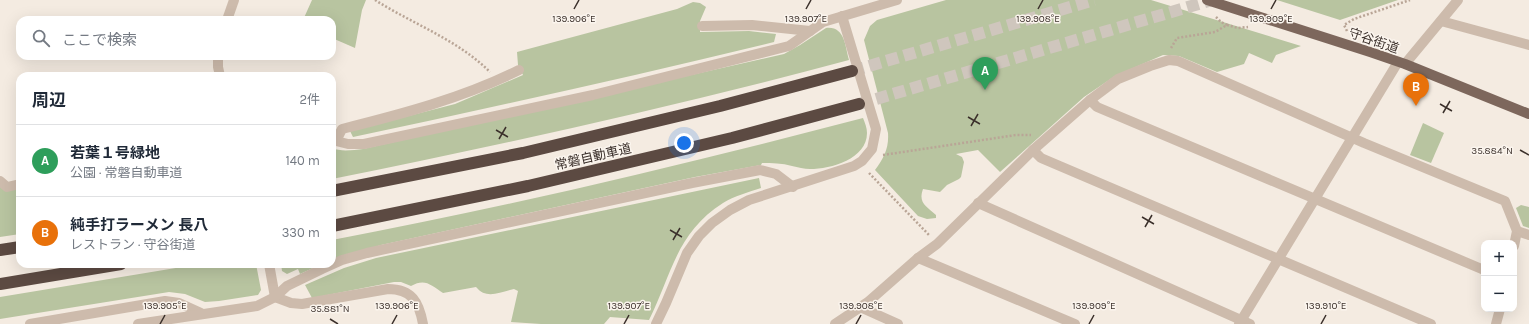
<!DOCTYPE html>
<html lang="ja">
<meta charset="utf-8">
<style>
:root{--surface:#fff;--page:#f2f2f3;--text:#1f2937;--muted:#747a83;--line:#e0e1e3;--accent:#1f5a5e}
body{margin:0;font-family:Karla,"Noto Sans JP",sans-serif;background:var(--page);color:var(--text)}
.controls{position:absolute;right:12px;bottom:12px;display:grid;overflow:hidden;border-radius:8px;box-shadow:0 4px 16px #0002}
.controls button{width:36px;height:36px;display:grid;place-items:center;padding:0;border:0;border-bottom:1px solid var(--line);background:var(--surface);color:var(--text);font:20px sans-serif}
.you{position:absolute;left:684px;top:143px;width:14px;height:14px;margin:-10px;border:3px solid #fff;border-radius:50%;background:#1a73e8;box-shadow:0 0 0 6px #1a73e833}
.badge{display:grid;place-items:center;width:26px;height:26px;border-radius:50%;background:var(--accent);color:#fff;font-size:13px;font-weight:700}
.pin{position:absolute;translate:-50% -33px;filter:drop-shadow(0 1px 2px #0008)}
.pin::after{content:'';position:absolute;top:21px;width:14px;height:12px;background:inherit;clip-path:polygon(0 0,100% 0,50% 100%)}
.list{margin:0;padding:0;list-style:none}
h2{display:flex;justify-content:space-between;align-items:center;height:52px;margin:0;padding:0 16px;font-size:17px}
h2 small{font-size:13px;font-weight:400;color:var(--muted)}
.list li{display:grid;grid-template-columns:26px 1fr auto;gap:12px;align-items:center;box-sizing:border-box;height:72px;padding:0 16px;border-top:1px solid var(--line)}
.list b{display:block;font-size:15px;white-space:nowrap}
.list p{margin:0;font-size:13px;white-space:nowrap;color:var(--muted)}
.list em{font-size:13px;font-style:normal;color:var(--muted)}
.icon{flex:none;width:22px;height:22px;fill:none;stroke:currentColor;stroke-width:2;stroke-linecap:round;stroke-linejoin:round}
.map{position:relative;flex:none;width:1529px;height:324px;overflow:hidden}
.search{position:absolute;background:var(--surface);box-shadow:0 4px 16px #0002;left:16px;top:16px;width:320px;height:44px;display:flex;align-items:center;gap:10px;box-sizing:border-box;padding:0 14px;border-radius:12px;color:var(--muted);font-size:15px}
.panel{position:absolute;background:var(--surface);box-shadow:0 4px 16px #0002;left:16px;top:72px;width:320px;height:196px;border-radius:12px}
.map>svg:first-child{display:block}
</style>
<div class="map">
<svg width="1529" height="324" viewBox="0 0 1529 324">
<rect width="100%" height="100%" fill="#f4ebe1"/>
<g fill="#b8c4a0">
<path d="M312,0H366L362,10L355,48L332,38V20H303Z"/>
<path d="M946,0H1151L1301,46L1276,55L1272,63L1249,53L1244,64L1217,72L1179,56L1163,55L1115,76L1084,97L1000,172L978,150L956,154L962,157L964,162L961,177L959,179L947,185L940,192L923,189C918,203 926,206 936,215V218L927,219L918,216L875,170C884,158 889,148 888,133L864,40L870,26L877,20Z"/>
<path d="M1277,0H1398L1340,20Z"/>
<path d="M693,2L700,3L706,7L700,21V32L749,31L776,34L774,42C634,76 494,107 353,137L350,131L455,104L523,75L518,65L517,52L677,9Z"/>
<path d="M826,28C845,26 845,46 849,60C678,106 506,144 332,179V148C341,152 353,150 363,149L784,54L800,45Z"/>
<path d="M863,118C865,123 867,128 867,133C867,159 831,169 810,169C804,169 798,167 792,166C782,163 772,163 762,163L761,165L695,177L381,245L332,260V240C511,206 687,164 863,118Z"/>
<path d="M1423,123L1444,133L1431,163L1410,155Z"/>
<path d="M759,178L761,188C749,192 734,196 723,203C676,233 672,274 649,320L610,317L604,324H541L511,322L518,291L514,289C499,292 487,300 476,287L443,293C431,285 425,278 411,286L401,282H394L312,298L305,285L344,268L376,258Z"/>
<path d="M0,187L20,189V234L0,237Z"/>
<path d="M1521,205L1529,207V228L1523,226L1516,208Z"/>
<path d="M200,264H256L261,290L258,295L219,301L205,302L185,294L169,292L0,319V297Z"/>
<path d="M281,264H322L300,274L298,269L287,274L282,271Z"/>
</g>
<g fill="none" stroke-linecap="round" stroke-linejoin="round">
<g stroke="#cfc6bd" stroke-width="12" stroke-dasharray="12 6" stroke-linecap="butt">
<path d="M852,71L1094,0"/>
<path d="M859,104L1212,0"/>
</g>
<g stroke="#b9a596" stroke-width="2.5" stroke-dasharray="2 2" stroke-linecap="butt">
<path d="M375,0C413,24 458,40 490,72"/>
<path d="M1216,17L1221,22L1227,25"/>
<path d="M1347,31L1344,25L1354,19L1410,0"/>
<path d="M1171,48L1177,38L1215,32L1227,25L1238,28L1248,27"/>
<path d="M883,155L1016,135H1031"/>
<path d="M869,173L930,236"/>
</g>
<g stroke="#cdbbac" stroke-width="10">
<path d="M227,20L234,0"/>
<path d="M1441,21L1529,45"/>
<path d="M702,26L752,25L810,31"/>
<path d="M218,56V67L220,76"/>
<path d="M1405,64L1458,0"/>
<path d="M1090,100L1097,107L1484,270"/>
<path d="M332,140L348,144H364L593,95L789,46L823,22L897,0"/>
<path d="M336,141L342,129C402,114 463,98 519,70"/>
<path d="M1033,150L1041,158L1431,324"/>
<path d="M0,181L7,187L20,184"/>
<path d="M978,203L1250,324"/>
<path d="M1517,231L1529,235"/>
<path d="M918,258L1075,324"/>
<path d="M269,264L275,297L291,303L302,304L388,289C412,289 419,302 423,324"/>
<path d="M860,307L898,324"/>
<path d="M30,324L165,301L179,303L201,313"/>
<path d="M138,324L257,306L275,297L287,286L322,269L342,260L367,253L692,183L760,170L776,174L793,187"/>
<path d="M656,324L666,303L687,253L699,236L712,223L730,210L749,200L854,166L862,161L872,149L876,129L842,16"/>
<path d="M835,324L868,302L918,258L937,244L1033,150L1090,100L1118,79L1150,66L1169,60L1178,61L1364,143L1505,201L1517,231L1514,246"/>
<path d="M1239,324L1398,62"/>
<path d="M1496,324L1500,309"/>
</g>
<path stroke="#7d675c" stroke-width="10" d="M1207,0L1370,52L1405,64L1529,114"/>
<g stroke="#5c4a42" stroke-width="12">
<path d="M332,191L523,153L720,106L852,71"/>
<path d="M332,226L528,186L732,138L859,104"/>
<path d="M0,250L20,247"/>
<path d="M0,284L121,264"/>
</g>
</g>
<path fill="none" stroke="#3b302b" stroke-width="1.5" d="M574,9L579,0M806,9L811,0M1038,9L1043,0M1271,9L1276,0M1440,104L1452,111M1443,113L1450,101M968,117L980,124M971,126L978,114M496,130L508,137M499,139L506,127M1520,150L1529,155M1142,217L1154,224M1145,227L1152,215M670,230L682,237M673,240L680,228M330,319L338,324M160,324L165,315M392,324L397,315M624,324L629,315M856,324L861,315M1089,324L1094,315M1321,324L1326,315"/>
<g text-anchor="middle" stroke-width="3" stroke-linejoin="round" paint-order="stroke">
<g font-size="13" fill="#3b302b" stroke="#fbf5ee">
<text transform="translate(1374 40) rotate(19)" y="5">守谷街道</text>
<text transform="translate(593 156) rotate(-13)" y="5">常磐自動車道</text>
</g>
</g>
<g font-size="10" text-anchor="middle" fill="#3b302b" stroke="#fbf5ee" stroke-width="3" stroke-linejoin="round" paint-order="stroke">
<text x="806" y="22">139.907°E</text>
<text x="1038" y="22">139.908°E</text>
<text x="1271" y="22">139.909°E</text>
<text x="574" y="22">139.906°E</text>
<text x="1492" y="154">35.884°N</text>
<text x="165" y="309">139.905°E</text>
<text x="397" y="309">139.906°E</text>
<text x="629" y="309">139.907°E</text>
<text x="861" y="309">139.908°E</text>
<text x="1094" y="309">139.909°E</text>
<text x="1326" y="309">139.910°E</text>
<text x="330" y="312">35.881°N</text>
</g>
</svg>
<div class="controls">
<button>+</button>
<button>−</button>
</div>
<div class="you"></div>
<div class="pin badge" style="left:985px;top:90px;background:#2e9e5b">A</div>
<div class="pin badge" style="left:1416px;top:106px;background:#e8710a">B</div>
<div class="search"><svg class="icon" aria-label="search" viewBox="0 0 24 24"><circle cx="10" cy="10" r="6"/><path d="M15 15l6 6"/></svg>ここで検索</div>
<section class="panel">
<h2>周辺<small>2件</small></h2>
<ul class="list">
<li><span class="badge" style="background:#2e9e5b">A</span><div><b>若葉１号緑地</b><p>公園 · 常磐自動車道</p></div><em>140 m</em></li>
<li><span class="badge" style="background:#e8710a">B</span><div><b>純手打ラーメン 長八</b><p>レストラン · 守谷街道</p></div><em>330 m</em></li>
</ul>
</section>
</div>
